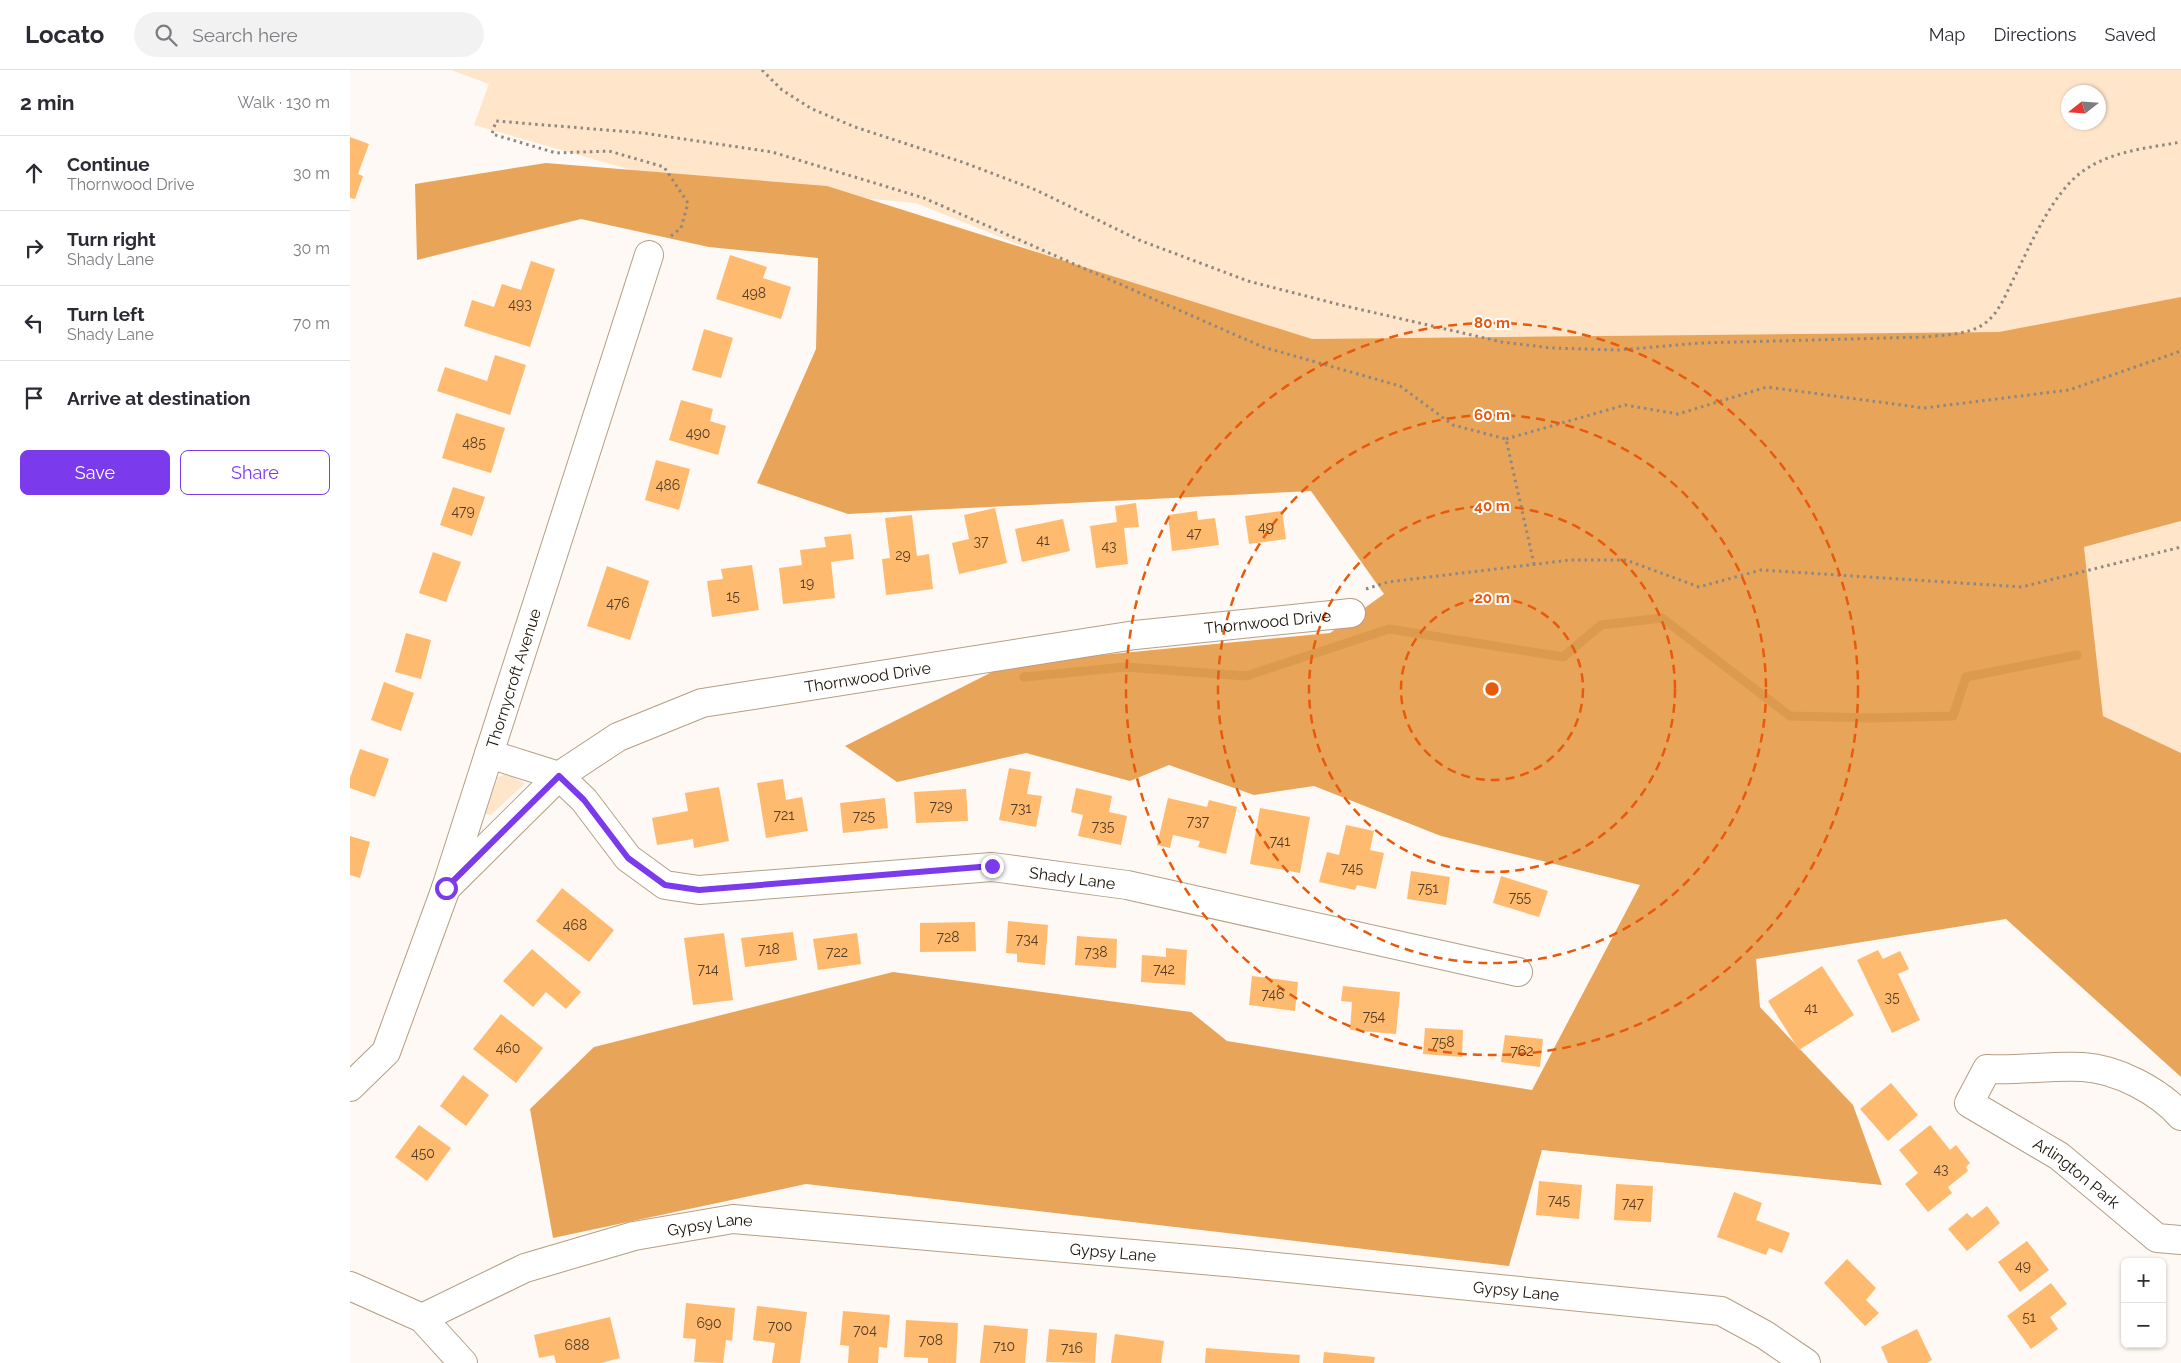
<!DOCTYPE html>
<meta charset="utf-8">
<style>
:root{--surface:#fff;--page:#f2f2f3;--text:#2b2b33;--muted:#7c7c81;--line:#e1e1e2;--accent:#7c3aed}
body{margin:0;font-family:Raleway,sans-serif;background:var(--page);color:var(--text)}
.controls{position:absolute;right:15px;bottom:15px;display:grid;overflow:hidden;border-radius:8px;box-shadow:0 1px 4px #0004}
.controls button{width:45px;height:45px;display:grid;place-items:center;padding:0;border:0;border-bottom:1px solid var(--line);background:var(--surface);color:var(--text);font:25px sans-serif}
.compass{position:absolute;left:1711px;top:15px;width:45px;height:45px;border-radius:50%;background:var(--surface);box-shadow:0 1px 4px #0004;rotate:253deg}
.stop{position:absolute;width:15px;height:15px;margin:-11px;border:4px solid #7c3aed;border-radius:50%;background:#fff}
.stop.end{background:#7c3aed;border-color:#fff;box-shadow:0 1px 5px #0008}
.list{margin:0;padding:0;list-style:none}
h2{display:flex;justify-content:space-between;align-items:center;height:65px;margin:0;padding:0 20px;font-size:21px}
h2 small{font-size:16px;font-weight:400;color:var(--muted)}
.list li{display:grid;grid-template-columns:32px 1fr auto;gap:15px;align-items:center;box-sizing:border-box;height:75px;padding:0 20px;border-top:1px solid var(--line)}
.list b{display:block;font-size:19px;white-space:nowrap}
.list p{margin:0;font-size:16px;white-space:nowrap;color:var(--muted)}
.list em{font-size:16px;font-style:normal;color:var(--muted)}
.actions{display:flex;gap:10px;padding:15px 20px}
.actions a{flex:1;padding:11px 0;border:1px solid var(--accent);border-radius:8px;text-align:center;font-size:18px;color:var(--accent)}
.actions .main{background:var(--accent);color:#fff}
.icon{flex:none;width:28px;height:28px;fill:none;stroke:currentColor;stroke-width:2;stroke-linecap:round;stroke-linejoin:round}
.map{position:relative;flex:none;width:1831px;height:1293px;overflow:hidden}
header{display:flex;align-items:center;gap:30px;box-sizing:border-box;height:70px;padding:0 25px;background:var(--surface);border-bottom:1px solid var(--line)}
header strong{font-size:24px}
nav{display:flex;gap:28px;margin-inline-start:auto;font-size:18px}
.search{width:350px;height:45px;background:var(--page);display:flex;align-items:center;gap:12px;box-sizing:border-box;padding:0 18px;border-radius:28px;color:var(--muted);font-size:19px}
main{display:flex}
aside{flex:1;background:var(--surface)}
.map>svg:first-child{display:block}
</style>
<header>
<strong>Locato</strong>
<div class="search"><svg class="icon" aria-label="search" viewBox="0 0 24 24"><circle cx="10" cy="10" r="6"/><path d="M15 15l6 6"/></svg>Search here</div>
<nav><a>Map</a><a>Directions</a><a>Saved</a></nav>
</header>
<main>
<aside>
<h2>2 min<small>Walk · 130 m</small></h2>
<ul class="list">
<li><svg class="icon" aria-label="ahead" viewBox="0 0 24 24"><path d="M12 20V5M6 11l6-6 6 6"/></svg><div><b>Continue</b><p>Thornwood Drive</p></div><em>30 m</em></li>
<li><svg class="icon" aria-label="right" viewBox="0 0 24 24"><path d="M7 20v-9h11M14 6l5 5-5 5"/></svg><div><b>Turn right</b><p>Shady Lane</p></div><em>30 m</em></li>
<li><svg class="icon" aria-label="left" viewBox="0 0 24 24"><path d="M17 20v-9H6M10 6l-5 5 5 5"/></svg><div><b>Turn left</b><p>Shady Lane</p></div><em>70 m</em></li>
<li><svg class="icon" aria-label="arrive" viewBox="0 0 24 24"><path d="M6 21V4h12l-3 4 3 4H6"/></svg><div><b>Arrive at destination</b></div></li>
</ul>
<div class="actions"><a class="main">Save</a><a>Share</a></div>
</aside>
<div class="map">
<svg width="1831" height="1293" viewBox="0 0 1831 1293">
<rect width="100%" height="100%" fill="#fef9f4"/>
<g fill="#ffe5ca" fill-rule="evenodd">
<path d="M101,0H1831V288L992,305L566,133L316,110L124,55L139,14ZM1718,22H1748V52H1718Z"/>
<path d="M1831,451V683L1753,646L1734,477Z"/>
<path d="M155,704L175,713L141,745L135,744L148,707Z"/>
</g>
<path fill="#e8a55a" d="M196,93L477,116L962,269L1649,262L1831,227V451L1734,477L1753,646L1831,683V1007L1656,849L1406,889L1410,937L1503,1035L1532,1115L1192,1080L1159,1196L456,1114L203,1168L180,1039L244,977L543,902L841,942L877,971L1182,1020L1290,815L1091,766L964,716L904,725L819,695L780,711L676,683L547,712L495,676L658,594L980,563L1034,524L961,421L498,444L407,413L466,279L468,188L359,177L231,149L67,190L65,114Z"/>
<g fill="none" stroke-linecap="round" stroke-linejoin="round">
<path stroke="#db9a4e" stroke-width="9" d="M674,607L775,597L896,606L1039,559L1213,587L1251,555L1312,548L1440,646L1521,648L1603,646L1616,607L1727,585"/>
</g>
<g fill="#febb70">
<path d="M0,67L19,74L8,104L13,106L5,129L0,128Z"/>
<path d="M380,185L417,197L413,208L441,217L431,249L366,229Z"/>
<path d="M181,191L205,199L180,277L114,256L122,230L144,237L152,214L171,220Z"/>
<path d="M354,259L383,268L371,308L342,300Z"/>
<path d="M145,285L176,295L160,345L87,321L95,297L137,311Z"/>
<path d="M331,330L363,339L360,351L376,356L368,385L319,370Z"/>
<path d="M106,343L155,358L141,403L92,388Z"/>
<path d="M306,390L340,399L329,440L295,430Z"/>
<path d="M103,417L135,427L122,466L90,455Z"/>
<path d="M786,433L789,457L774,458L778,494L746,498L740,456L767,452L765,436Z"/>
<path d="M645,438L657,493L609,504L602,473L619,469L614,445Z"/>
<path d="M847,441L848,450L865,448L869,475L822,481L818,445Z"/>
<path d="M932,441L936,469L899,474L895,446Z"/>
<path d="M562,445L567,486L579,484L583,519L536,525L532,489L540,488L535,448Z"/>
<path d="M713,449L720,481L672,492L665,459Z"/>
<path d="M501,464L504,489L481,492L485,528L433,534L429,498L452,495L450,480L476,477L474,467Z"/>
<path d="M83,482L111,492L96,532L69,523Z"/>
<path d="M402,495L409,540L362,547L357,511L373,509L371,499Z"/>
<path d="M257,496L299,511L280,570L237,556Z"/>
<path d="M56,563L81,570L71,609L45,602Z"/>
<path d="M34,612L64,623L51,661L21,650Z"/>
<path d="M10,679L39,689L25,727L0,718V708Z"/>
<path d="M659,698L681,702L677,724L692,726L686,757L649,750Z"/>
<path d="M433,709L436,730L452,727L458,761L416,768L407,713Z"/>
<path d="M369,717L379,771L344,778L343,769L307,775L302,748L338,741L335,723Z"/>
<path d="M726,718L762,726L759,742L777,746L771,775L728,766L733,745L721,742Z"/>
<path d="M616,719L618,751L566,753L564,722Z"/>
<path d="M535,728L538,758L493,763L490,733Z"/>
<path d="M818,728L857,737L859,730L887,737L876,784L848,777L850,771L823,765L820,778L807,775Z"/>
<path d="M910,738L960,747L950,803L900,794Z"/>
<path d="M996,755L1024,761L1020,780L1034,783L1026,819L1007,815L1005,820L969,812L977,782L989,785Z"/>
<path d="M0,766L20,772L10,808L0,805Z"/>
<path d="M1061,801L1100,807L1096,835L1057,829Z"/>
<path d="M1151,806L1198,821L1189,847L1143,833Z"/>
<path d="M212,818L264,860L239,892L186,851Z"/>
<path d="M658,851L698,855L695,895L667,892V884L656,883Z"/>
<path d="M625,852L626,881L570,882V853Z"/>
<path d="M443,862L447,890L395,897L391,868Z"/>
<path d="M374,863L383,930L343,935L334,868Z"/>
<path d="M507,863L511,894L468,900L463,869Z"/>
<path d="M727,866L767,869L766,898L725,895Z"/>
<path d="M816,878L837,880L835,915L791,912L792,885L816,887Z"/>
<path d="M182,879L231,922L216,939L196,922L183,937L153,911Z"/>
<path d="M1528,880L1533,889L1550,881L1559,899L1548,904L1570,950L1542,963L1507,890Z"/>
<path d="M1472,896L1504,945L1449,980L1418,931Z"/>
<path d="M902,906L948,912L945,941L899,935Z"/>
<path d="M993,916L1050,922L1046,964L1000,960L1002,932L991,931Z"/>
<path d="M151,944L193,978L166,1013L123,979Z"/>
<path d="M1075,958L1113,960L1112,987L1073,984Z"/>
<path d="M1155,965L1193,969L1190,997L1151,992Z"/>
<path d="M113,1005L139,1025L116,1056L90,1036Z"/>
<path d="M1541,1013L1568,1045L1538,1071L1510,1039Z"/>
<path d="M69,1055L101,1078L77,1111L45,1087Z"/>
<path d="M1580,1055L1600,1080L1606,1075L1620,1093L1616,1097L1618,1101L1598,1117L1602,1123L1578,1142L1555,1114L1568,1103L1549,1080Z"/>
<path d="M1189,1111L1232,1115L1229,1149L1186,1145Z"/>
<path d="M1266,1114L1303,1116L1301,1152L1264,1150Z"/>
<path d="M1384,1122L1412,1133L1406,1150L1440,1163L1432,1183L1419,1178L1416,1185L1367,1167Z"/>
<path d="M1637,1136L1650,1153L1617,1181L1598,1159L1617,1143L1622,1148Z"/>
<path d="M1677,1171L1699,1200L1670,1222L1648,1192Z"/>
<path d="M1497,1189L1526,1218L1516,1230L1529,1243L1515,1256L1474,1213Z"/>
<path d="M1701,1213L1717,1234L1700,1247L1708,1259L1681,1279L1657,1246Z"/>
<path d="M336,1233L385,1238L382,1271L376,1270L373,1293L344,1292L346,1269L333,1268Z"/>
<path d="M407,1236L457,1242L450,1293H422L425,1273L403,1270Z"/>
<path d="M493,1241L540,1245L537,1278L529,1277L528,1293H498L499,1276L490,1275Z"/>
<path d="M260,1247L270,1288L251,1293H206L204,1285L189,1288L184,1265Z"/>
<path d="M556,1250L608,1253L606,1293H578V1288L554,1287Z"/>
<path d="M634,1255L678,1259L675,1293H630Z"/>
<path d="M699,1259L747,1263L745,1293L696,1292Z"/>
<path d="M1567,1259L1582,1290L1577,1293H1538L1531,1277Z"/>
<path d="M765,1264L814,1271L811,1293H761Z"/>
<path d="M856,1278L950,1285L949,1293H855Z"/>
<path d="M974,1282L1025,1287L1024,1293H973Z"/>
</g>
<g fill="none" stroke-linecap="round" stroke-linejoin="round">
<defs>
<g id="minor">
<path id="s1" d="M139,684L209,706L234,730L278,788L315,815L349,820L642,797L777,815L1168,902"/>
<path id="s2" d="M96,818L209,706L268,667L352,633L785,565L1001,543"/>
<path id="s3" d="M0,1017L36,982L96,818L299,185"/>
<path id="s4" d="M1831,1046C1809,1021 1767,999 1733,997C1702,995 1669,1001 1637,999L1619,1033L1709,1086L1807,1168L1831,1170"/>
<path d="M0,1216L72,1248L113,1293"/>
<path id="s5" d="M72,1248L175,1198L284,1166L383,1149L887,1193L1371,1241L1415,1265L1456,1293"/>
</g>
</defs>
<use href="#minor" stroke="#b59e85" stroke-width="30"/>
<g stroke="#8e8881" stroke-width="3" stroke-dasharray="2.5 4" stroke-linecap="butt">
<path d="M412,0L432,20L462,39L505,57L615,93L686,120L789,170L898,211L991,235L1152,272L1201,278L1269,280L1350,273L1575,267C1593,265 1618,265 1634,254C1649,243 1655,226 1663,210C1680,176 1702,123 1733,101C1761,81 1798,78 1831,72"/>
<path d="M321,166L331,158L338,133L314,97L259,81L206,83L142,64L146,51L293,63L422,82L574,128L913,277L1050,316L1103,355L1156,369L1184,494"/>
<path d="M1156,369L1275,335L1328,344L1417,317L1574,338L1719,320L1831,281"/>
<path d="M1016,519L1038,512L1220,490H1276L1349,517L1411,500L1672,517L1831,477"/>
</g>
<use href="#minor" stroke="#fff" stroke-width="28"/>
</g>
<g fill="none" stroke-linecap="round" stroke-linejoin="round">
<path stroke="#7c3aed" stroke-width="6" d="M96,818L209,706L234,730L278,788L315,815L349,820L642,796"/>
</g>
<g fill="none" stroke="#e8590c" stroke-width="2.5" stroke-dasharray="9 6">
<circle cx="1142" cy="619" r="91"/>
<circle cx="1142" cy="619" r="183"/>
<circle cx="1142" cy="619" r="274"/>
<circle cx="1142" cy="619" r="366"/>
</g>
<g text-anchor="middle" stroke-width="4" stroke-linejoin="round" paint-order="stroke">
<g font-size="14" fill="#543d24">
<text x="404" y="228">498</text>
<text x="170" y="239">493</text>
<text x="348" y="368">490</text>
<text x="124" y="378">485</text>
<text x="318" y="420">486</text>
<text x="113" y="446">479</text>
<text x="916" y="462">49</text>
<text x="844" y="468">47</text>
<text x="693" y="475">41</text>
<text x="631" y="476">37</text>
<text x="759" y="481">43</text>
<text x="553" y="490">29</text>
<text x="457" y="518">19</text>
<text x="383" y="531">15</text>
<text x="268" y="538">476</text>
<text x="591" y="741">729</text>
<text x="671" y="743">731</text>
<text x="434" y="750">721</text>
<text x="514" y="751">725</text>
<text x="848" y="756">737</text>
<text x="753" y="761">735</text>
<text x="930" y="776">741</text>
<text x="1002" y="803">745</text>
<text x="1078" y="823">751</text>
<text x="1170" y="832">755</text>
<text x="225" y="860">468</text>
<text x="598" y="872">728</text>
<text x="677" y="874">734</text>
<text x="419" y="884">718</text>
<text x="487" y="887">722</text>
<text x="746" y="887">738</text>
<text x="358" y="904">714</text>
<text x="814" y="904">742</text>
<text x="923" y="929">746</text>
<text x="1542" y="932">35</text>
<text x="1461" y="943">41</text>
<text x="1024" y="951">754</text>
<text x="1093" y="977">758</text>
<text x="158" y="983">460</text>
<text x="1172" y="986">762</text>
<text x="73" y="1088">450</text>
<text x="1591" y="1104">43</text>
<text x="1209" y="1135">745</text>
<text x="1283" y="1138">747</text>
<text x="1673" y="1201">49</text>
<text x="1679" y="1252">51</text>
<text x="359" y="1258">690</text>
<text x="430" y="1261">700</text>
<text x="515" y="1265">704</text>
<text x="581" y="1275">708</text>
<text x="227" y="1280">688</text>
<text x="654" y="1281">710</text>
<text x="722" y="1283">716</text>
</g>
<g font-size="16" fill="#1b130a" stroke="#fff">
<text dy="6" stroke="none"><textPath href="#s2" startOffset="892">Thornwood Drive</textPath></text>
<text dy="6" stroke="none"><textPath href="#s2" startOffset="488">Thornwood Drive</textPath></text>
<text dy="6" stroke="none"><textPath href="#s3" startOffset="445">Thornycroft Avenue</textPath></text>
<text dy="6" stroke="none"><textPath href="#s1" startOffset="636">Shady Lane</textPath></text>
<text dy="6" stroke="none"><textPath href="#s4" startOffset="375">Arlington Park</textPath></text>
<text dy="6" stroke="none"><textPath href="#s5" startOffset="305">Gypsy Lane</textPath></text>
<text dy="6" stroke="none"><textPath href="#s5" startOffset="710">Gypsy Lane</textPath></text>
<text dy="6" stroke="none"><textPath href="#s5" startOffset="1115">Gypsy Lane</textPath></text>
</g>
</g>
<circle cx="1142" cy="619" r="8" fill="#e8590c" stroke="#fff" stroke-width="2.5"/>
<g font-size="15" text-anchor="middle" font-weight="bold" fill="#e8590c" stroke="#fff" stroke-width="4" stroke-linejoin="round" paint-order="stroke">
<text x="1142" y="258">80 m</text>
<text x="1142" y="350">60 m</text>
<text x="1142" y="441">40 m</text>
<text x="1142" y="533">20 m</text>
</g>
</svg>
<div class="controls">
<button>+</button>
<button>−</button>
</div>
<svg class="compass" viewBox="-18 -18 36 36"><path d="M0-13l5 13h-10z" fill="#e53935"/><path d="M0 13l5-13h-10z" fill="#7c7c81"/></svg>
<div class="stop" style="left:96px;top:818px"></div>
<div class="stop end" style="left:642px;top:796px"></div>
</div>
</main>
